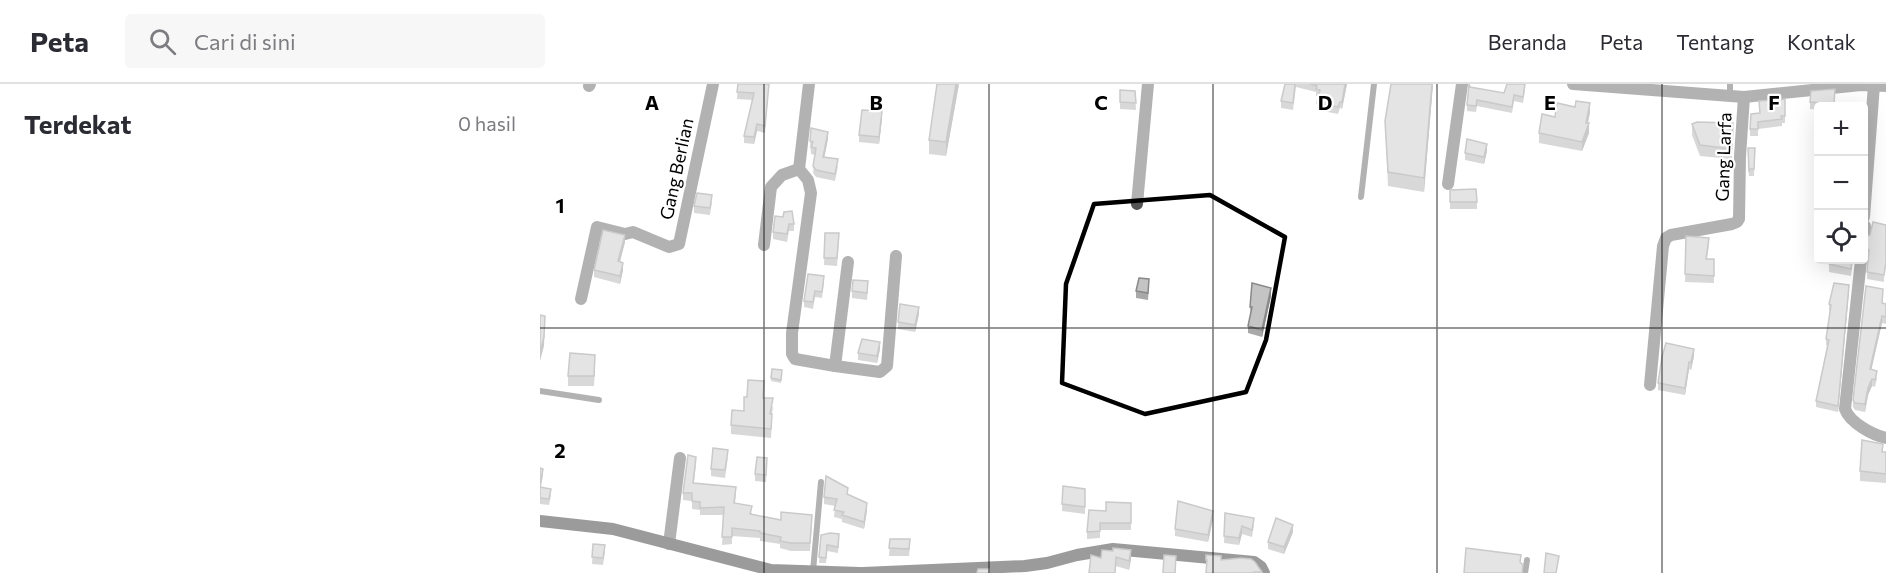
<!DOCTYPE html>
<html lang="id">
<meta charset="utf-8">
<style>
:root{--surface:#fff;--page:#f7f7f7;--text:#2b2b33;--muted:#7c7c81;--line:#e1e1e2}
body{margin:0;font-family:Commissioner,sans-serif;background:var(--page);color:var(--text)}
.controls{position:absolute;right:18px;top:18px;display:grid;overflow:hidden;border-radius:6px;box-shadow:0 6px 24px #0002}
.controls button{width:54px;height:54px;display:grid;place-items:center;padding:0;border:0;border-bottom:2px solid var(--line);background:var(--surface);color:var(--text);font:30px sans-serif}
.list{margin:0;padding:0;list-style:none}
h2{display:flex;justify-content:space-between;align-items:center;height:78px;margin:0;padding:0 24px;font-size:26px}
h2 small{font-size:20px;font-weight:400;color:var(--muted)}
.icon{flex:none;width:33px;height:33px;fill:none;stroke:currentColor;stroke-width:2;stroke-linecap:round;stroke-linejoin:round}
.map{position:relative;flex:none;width:1346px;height:489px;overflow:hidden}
header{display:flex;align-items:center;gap:36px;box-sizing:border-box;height:84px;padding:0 30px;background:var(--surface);border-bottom:2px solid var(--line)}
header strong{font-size:28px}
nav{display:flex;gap:33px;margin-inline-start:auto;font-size:21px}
.search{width:420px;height:54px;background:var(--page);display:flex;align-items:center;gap:15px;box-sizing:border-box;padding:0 21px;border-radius:6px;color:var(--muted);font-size:22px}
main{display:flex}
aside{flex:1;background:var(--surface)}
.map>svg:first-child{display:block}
</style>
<header>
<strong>Peta</strong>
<div class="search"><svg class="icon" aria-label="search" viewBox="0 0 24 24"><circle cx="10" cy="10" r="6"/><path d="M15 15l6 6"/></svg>Cari di sini</div>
<nav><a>Beranda</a><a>Peta</a><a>Tentang</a><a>Kontak</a></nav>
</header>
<main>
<aside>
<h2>Terdekat<small>0 hasil</small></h2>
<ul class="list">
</ul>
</aside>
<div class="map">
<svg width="1346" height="489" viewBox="0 0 1346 489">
<rect width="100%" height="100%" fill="#fff"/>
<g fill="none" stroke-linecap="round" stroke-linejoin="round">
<g stroke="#555" stroke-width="6">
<path d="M1190,12V0"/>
<path d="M821,113L834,0"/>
<path d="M0,307L59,316"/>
<path d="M273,487L281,398"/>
<path d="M985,489L987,476"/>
</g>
<g stroke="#555" stroke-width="12">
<path d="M269,0L259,85L268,96L271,109L252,249V270L255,275L295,282L308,178"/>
<path d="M1033,0L1204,13L1321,1L1346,2"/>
<path d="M49,2L50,0"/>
<path d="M908,100L922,0"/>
<path d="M597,120L608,0"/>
<path d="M1324,133L1334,1"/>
<path d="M1324,153L1325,142"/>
<path d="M224,161L231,103L242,91L259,85"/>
<path d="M1321,176L1305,325C1310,339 1333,351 1346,354"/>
<path d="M41,215L57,143L85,150L93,148L129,163L139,160L173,0"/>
<path d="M295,282L340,288L347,282L356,172"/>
<path d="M1110,301L1123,162L1126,154L1131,151L1192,140L1197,138L1199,135L1200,72L1204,13"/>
<path d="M129,460L140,374"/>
</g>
<g stroke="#222" stroke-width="12">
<path d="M0,437L73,445L231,486L320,489"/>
<path d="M323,489L485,482L507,479L537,471L573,465L714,478L721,483L724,489"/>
</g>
</g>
<g fill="#a9a9a9">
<path d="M198,0H229L225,49L217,47L214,60L204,59V52L213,16L197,15Z"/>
<path d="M419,0L406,72L389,70V56Z"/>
<path d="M745,0H807L802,25L800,24L798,30L777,26L778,12H776V8L756,3L753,26L741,24V17Z"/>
<path d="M893,0L884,108L848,102L845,37Z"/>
<path d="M930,3L964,9L985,6L983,19L974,17L972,29L937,22L936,28L927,27V21Z"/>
<path d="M580,6L595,7L596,26L580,25Z"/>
<path d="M1295,12L1294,22H1278V26L1270,25V18Z"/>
<path d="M1245,15V39H1242V42L1218,45V52H1210V45L1220,29Z"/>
<path d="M1050,28L1048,39L1049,49L1042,67L999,59V49L1015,33Z"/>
<path d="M342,35L339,60L319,58V51Z"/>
<path d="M1152,40L1193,50L1192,75L1160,72L1152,51Z"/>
<path d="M288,55L284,73L298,82L295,97L276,93L273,89L275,71L271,70L270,57Z"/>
<path d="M1208,64H1215L1214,92H1209V95Z"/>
<path d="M947,67L944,80L925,76V69Z"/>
<path d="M910,106L937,118V125H910Z"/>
<path d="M172,118L170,131L154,129V122Z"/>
<path d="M243,133L254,140V147H249L247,158L233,155V148Z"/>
<path d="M1346,141L1344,198L1327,195L1328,173L1323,169V154L1330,151Z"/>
<path d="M285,149L299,157L297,182L284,181Z"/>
<path d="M1146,152L1169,161L1167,175H1174V199L1145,198Z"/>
<path d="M85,158L80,178L83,186L80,200L54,193V186Z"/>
<path d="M1313,176L1311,192L1289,188V180Z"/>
<path d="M284,198L282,214L275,213L273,225L264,223V217Z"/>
<path d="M609,202L608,216L596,214V207Z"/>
<path d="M328,204L327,216L312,214V207Z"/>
<path d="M1309,207L1298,328L1276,323V317L1287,262L1286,261V255L1291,227L1289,226V220Z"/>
<path d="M731,212L722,253L708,249V242L711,230L710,223Z"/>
<path d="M1343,212L1342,219L1346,220V240L1342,239L1331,285L1337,294L1335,303L1332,302L1328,311L1325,328L1315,326L1313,323V316Z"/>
<path d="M379,230L375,248L358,245V238Z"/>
<path d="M340,265L337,279L318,276V269Z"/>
<path d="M1154,272L1151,286L1149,285L1145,311L1118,306V299Z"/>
<path d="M55,281L54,302H28V292Z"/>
<path d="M242,290L241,299L231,297V294Z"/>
<path d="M223,314L233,323L232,330V339L231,354L191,350V341L204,327Z"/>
<path d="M1343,368H1346V399L1320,397V387Z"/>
<path d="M188,373L185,394L171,392V385Z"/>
<path d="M156,380L154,399L196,410L195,419L212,429V431L241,436L272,439L270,467H251L240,464V460L220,457V454L192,452V460L182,461L184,431H160V426L152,425V417L143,416V409Z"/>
<path d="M227,381L226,398L215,397V390Z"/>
<path d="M0,384L3,391L1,403L11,411L9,421L0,420Z"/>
<path d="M545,405V430L522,427V420Z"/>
<path d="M308,411L327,426L324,445L302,438V435L294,433L295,422L284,420V413Z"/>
<path d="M591,419V446H560V454L547,455V448L566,427Z"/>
<path d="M685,429L714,441L712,453L702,450L699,461L684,459Z"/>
<path d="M673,435L668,458L635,452V445Z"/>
<path d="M753,448L744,470L728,465V458Z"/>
<path d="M281,451L299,456L298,469L287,467L286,479H279Z"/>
<path d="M350,455L370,462L369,472H349Z"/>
<path d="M53,460L65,468L63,481L52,480Z"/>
<path d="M562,466L591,475L589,486L576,482L575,489H549L561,474Z"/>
<path d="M666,471L722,488V489H666L667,487H666Z"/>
</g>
<g fill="#898989">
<path d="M416,0H419L406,72V58Z"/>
<path d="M805,0H807L802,25V18Z"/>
<path d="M892,0H893L884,108V94Z"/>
<path d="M1050,19V28L1046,48L1049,39V49L1042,67V58Z"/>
<path d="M342,27V35L339,60V53Z"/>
<path d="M217,40V47L214,60V53Z"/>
<path d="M288,48V55L283,80V73Z"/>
<path d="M947,60V67L944,80V73Z"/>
<path d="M85,151V158L78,184V177Z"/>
<path d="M83,179V186L80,200V192Z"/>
<path d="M1309,201V207L1298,328V322Z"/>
<path d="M731,204V212L722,253V246Z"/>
<path d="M379,223V230L375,248V241Z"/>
<path d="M5,232L4,262L0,277V268Z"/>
<path d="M1342,232V239L1330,292V285Z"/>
<path d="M340,258V265L337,279V272Z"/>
<path d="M1154,265V272L1151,286V278Z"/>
<path d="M1149,278V285L1145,311V304Z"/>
<path d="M1332,295V302L1328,311L1325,328V320L1328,304Z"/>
<path d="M327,419V426L324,445V438Z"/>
<path d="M673,427V435L668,458V451Z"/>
<path d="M753,441V448L744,470V463Z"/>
<path d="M702,442V450L699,461V454Z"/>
<path d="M591,466V475L589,486V477Z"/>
</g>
<g fill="#c4c4c4" stroke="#898989" stroke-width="1.5">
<path d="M198,0H229L225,42L217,40L214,53L204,52L214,9L197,8Z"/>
<path d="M397,0H416L406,58L389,56Z"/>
<path d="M745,0H755L753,19L741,17Z"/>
<path d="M770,0H805L802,18H800L798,23L777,19L780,6L776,5L777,2Z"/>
<path d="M851,0H892L884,94L848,88L845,37Z"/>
<path d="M929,0L930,3L964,9L967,0H985L983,13L974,11L972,23L937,16L936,22L927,21Z"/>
<path d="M1295,5L1294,20L1270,18L1271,7Z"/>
<path d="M580,6L595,7L596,19L580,18Z"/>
<path d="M1245,15V32H1241L1242,35L1218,38V45H1210L1211,30L1220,29L1219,17Z"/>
<path d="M1036,17L1050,19L1046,39H1049L1042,58L999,49L1002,30L1015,33L1017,19L1035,23Z"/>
<path d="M322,26L342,27L339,53L319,51Z"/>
<path d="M1157,38L1193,39L1192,65L1160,61L1152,40Z"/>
<path d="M271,44L288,48L283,73L298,75L295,90L276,86L273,82L276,64L271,63L273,58L270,57Z"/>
<path d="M927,55L947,60L944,73L925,69Z"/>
<path d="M1208,64H1215L1214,85H1209V88Z"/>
<path d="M936,105L937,118H910V106Z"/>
<path d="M157,109L172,111L170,124L154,122Z"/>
<path d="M252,127L254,140H249L247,150L233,148L235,132L243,133L244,128Z"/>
<path d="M1333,138L1346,141V178L1344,191L1327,188L1329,166L1323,162V154L1330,151Z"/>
<path d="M63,146L85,151L78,177L83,179L80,192L54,186Z"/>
<path d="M285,149H299L297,174H284Z"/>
<path d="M1146,152L1169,154L1166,175H1174V192L1145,190Z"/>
<path d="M1290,176H1312L1311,185L1289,180Z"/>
<path d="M268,190L284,192L282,208L275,207L273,218L264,217Z"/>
<path d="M599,194L609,195L608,209L596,207Z"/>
<path d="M313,196L328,197L327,209L312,207Z"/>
<path d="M712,199L731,204L722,246L708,242L712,223H710Z"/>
<path d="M1294,199L1309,201L1298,322L1276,317L1289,256L1286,255L1291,221L1289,220Z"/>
<path d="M1326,202L1343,205L1342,219L1346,220V233L1342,232L1330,285L1337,287L1335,296L1332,295L1328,304L1325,320L1315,319L1313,316Z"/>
<path d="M360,220L379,223L375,241L358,238Z"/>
<path d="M0,231L5,232L4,253L0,268Z"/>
<path d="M322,255L340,258L337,272L318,269Z"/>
<path d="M1126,259L1154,265L1151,278H1149L1145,304L1118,299L1122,273Z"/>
<path d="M30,269L55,271L54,292H28Z"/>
<path d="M232,285L242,286L241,296L231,294Z"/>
<path d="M208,296L224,297L223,314H233L230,330H232L231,345L191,341L192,326L204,327V313H207Z"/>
<path d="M1322,356L1343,360L1342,368H1346V390L1320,387Z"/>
<path d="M173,364L188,366L185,386L171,385Z"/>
<path d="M148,371L156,373L153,399L196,403L194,419L212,422L210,430L241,436V428L272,431L270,459H251L240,457L241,453L220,449V447L192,444V453H182L184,423L160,424V418L152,417V409H143Z"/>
<path d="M217,373L227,374L226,391L215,390Z"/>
<path d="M0,384L3,385L0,402Z"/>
<path d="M286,392L308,404L307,410L327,419L324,438L302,431L304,428L294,426L297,415L284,413Z"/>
<path d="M523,402L545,405V423L522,420Z"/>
<path d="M0,403L11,405L9,415L0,414Z"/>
<path d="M638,417L673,427L668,451L635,445Z"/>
<path d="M566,418L591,419V439H560V447L547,448L549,426L566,427Z"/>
<path d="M685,429L714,434L712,446L702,442L699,454L684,452Z"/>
<path d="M736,434L753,441L744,463L728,458Z"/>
<path d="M290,449L299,450L298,463L287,461L286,474L279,473L281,451Z"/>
<path d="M350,455H370L369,465L349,464Z"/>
<path d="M53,460L65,461L63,474L52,473Z"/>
<path d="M573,464L591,466L589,477L576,473L575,489H549L551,471L561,474L562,466L573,467Z"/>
<path d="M926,464L981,471L980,478L983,481L982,489H924Z"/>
<path d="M1006,469L1019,472L1016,489H1004Z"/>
<path d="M624,471L636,472L635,489H623Z"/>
<path d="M666,471L681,472V476L701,474L711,475L715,478L722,488H714V489H666L667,476H666Z"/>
<path d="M438,485H449V489H437Z"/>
</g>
<path d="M0 0H1346V489H0ZM670,111L745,153L726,256L706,308L605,330L522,299L526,200L554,120Z" fill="#fff" fill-opacity=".55" fill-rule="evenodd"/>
<path fill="none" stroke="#000" stroke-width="4.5" stroke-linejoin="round" d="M670,111L745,153L726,256L706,308L605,330L522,299L526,200L554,120Z"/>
<path fill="none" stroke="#000" stroke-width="1.5" stroke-opacity="0.55" d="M224,0V489M449,0V489M673,0V489M897,0V489M1122,0V489M0,244H1346"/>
<g text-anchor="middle" stroke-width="4.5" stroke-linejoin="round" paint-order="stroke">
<g font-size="18" fill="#000" stroke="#fff">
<text transform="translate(1184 73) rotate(-88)" y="6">Gang Larfa</text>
<text transform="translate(137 85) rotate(-78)" y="6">Gang Berlian</text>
</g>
</g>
<g font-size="20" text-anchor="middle" font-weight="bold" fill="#000" stroke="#fff" stroke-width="4.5" stroke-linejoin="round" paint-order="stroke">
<text x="112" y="26">A</text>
<text x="336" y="26">B</text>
<text x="561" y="26">C</text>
<text x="785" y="26">D</text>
<text x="1010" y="26">E</text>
<text x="1234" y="26">F</text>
<text x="20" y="129">1</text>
<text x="20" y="374">2</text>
</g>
</svg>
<div class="controls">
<button>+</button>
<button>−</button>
<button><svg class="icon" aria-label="locate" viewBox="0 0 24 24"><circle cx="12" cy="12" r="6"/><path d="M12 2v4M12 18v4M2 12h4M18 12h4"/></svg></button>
</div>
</div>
</main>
